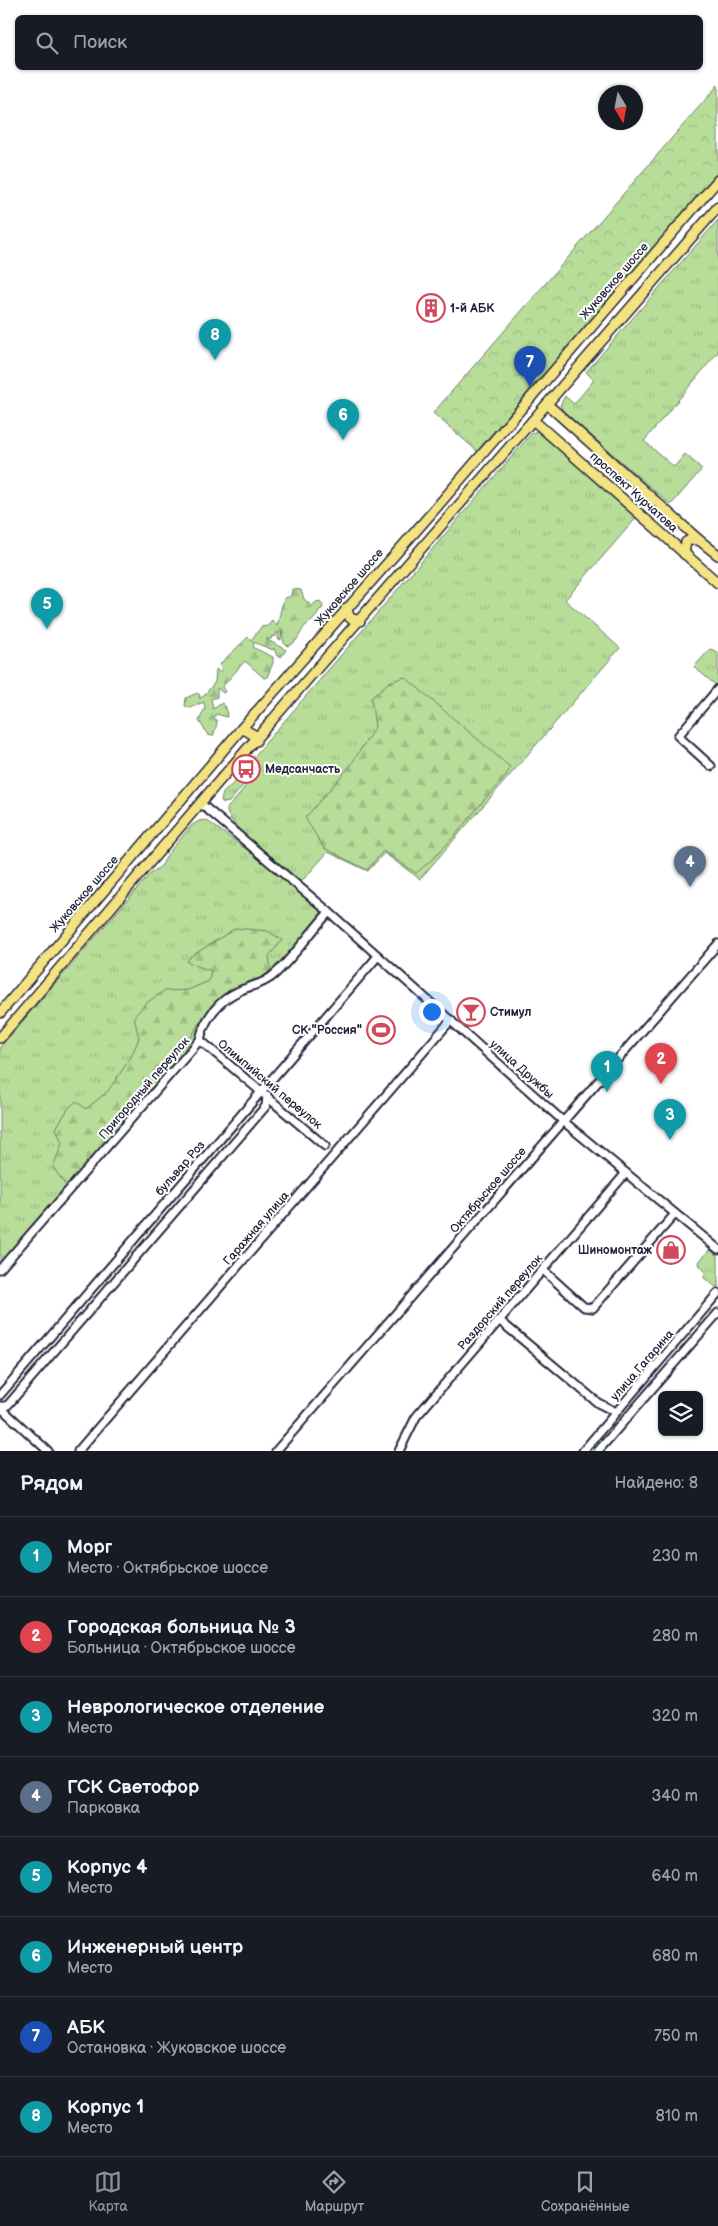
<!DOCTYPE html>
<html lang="ru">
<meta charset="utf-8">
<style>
:root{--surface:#171b24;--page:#20242c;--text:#f1f3f6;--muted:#9ea1a6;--line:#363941;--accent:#8c9099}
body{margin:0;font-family:"Balsamiq Sans",sans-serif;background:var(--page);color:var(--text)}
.controls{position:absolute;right:15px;bottom:15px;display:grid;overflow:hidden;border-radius:8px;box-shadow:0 1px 4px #0004}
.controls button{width:45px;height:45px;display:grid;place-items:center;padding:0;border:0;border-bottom:1px solid var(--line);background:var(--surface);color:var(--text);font:25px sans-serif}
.compass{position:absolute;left:598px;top:85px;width:45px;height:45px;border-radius:50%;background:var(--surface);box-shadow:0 1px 4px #0004;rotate:170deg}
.you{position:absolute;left:431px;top:1011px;width:18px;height:18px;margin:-12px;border:4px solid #fff;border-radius:50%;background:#1a73e8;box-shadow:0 0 0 8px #1a73e833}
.badge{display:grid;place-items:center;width:32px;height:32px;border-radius:50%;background:var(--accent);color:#fff;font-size:16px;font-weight:700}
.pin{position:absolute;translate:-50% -41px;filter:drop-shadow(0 1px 2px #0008)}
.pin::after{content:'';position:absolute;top:26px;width:18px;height:15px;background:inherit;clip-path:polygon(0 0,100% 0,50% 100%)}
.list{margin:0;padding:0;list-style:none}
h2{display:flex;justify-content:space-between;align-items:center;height:65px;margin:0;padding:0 20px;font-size:21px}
h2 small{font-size:16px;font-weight:400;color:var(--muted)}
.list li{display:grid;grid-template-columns:32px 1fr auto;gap:15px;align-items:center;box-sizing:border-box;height:80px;padding:0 20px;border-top:1px solid var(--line)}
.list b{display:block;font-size:19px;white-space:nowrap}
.list p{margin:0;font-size:16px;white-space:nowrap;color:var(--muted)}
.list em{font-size:16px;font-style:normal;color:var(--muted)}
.icon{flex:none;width:28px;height:28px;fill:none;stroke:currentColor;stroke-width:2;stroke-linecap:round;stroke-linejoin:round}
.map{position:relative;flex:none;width:718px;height:1451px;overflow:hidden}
.search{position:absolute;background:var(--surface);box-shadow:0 1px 4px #0004;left:15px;right:15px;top:15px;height:55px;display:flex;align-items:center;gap:12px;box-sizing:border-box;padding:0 18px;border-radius:8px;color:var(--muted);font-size:19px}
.sheet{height:705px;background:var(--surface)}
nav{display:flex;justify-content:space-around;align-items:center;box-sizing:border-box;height:70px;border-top:1px solid var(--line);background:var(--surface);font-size:14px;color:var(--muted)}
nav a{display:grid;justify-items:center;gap:2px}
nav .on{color:var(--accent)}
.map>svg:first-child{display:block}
</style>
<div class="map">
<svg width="718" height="1451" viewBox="0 0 718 1451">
<defs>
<pattern id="grass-tufts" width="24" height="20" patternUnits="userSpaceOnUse" patternTransform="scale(1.25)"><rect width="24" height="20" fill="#b7dd98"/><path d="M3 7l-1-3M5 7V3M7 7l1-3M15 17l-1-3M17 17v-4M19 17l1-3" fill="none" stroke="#9dbd84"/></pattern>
<pattern id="forest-firs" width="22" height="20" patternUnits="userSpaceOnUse" patternTransform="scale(1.25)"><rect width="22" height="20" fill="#b7dd98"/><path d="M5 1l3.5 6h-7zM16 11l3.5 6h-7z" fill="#9dbd84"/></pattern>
<pattern id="park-crowns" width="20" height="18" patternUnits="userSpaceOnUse" patternTransform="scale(1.25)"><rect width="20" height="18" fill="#b7dd98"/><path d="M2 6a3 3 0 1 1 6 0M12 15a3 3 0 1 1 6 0" fill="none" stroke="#9dbd84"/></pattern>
</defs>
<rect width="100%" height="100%" fill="#fff"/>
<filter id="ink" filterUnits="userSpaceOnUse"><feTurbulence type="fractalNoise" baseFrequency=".02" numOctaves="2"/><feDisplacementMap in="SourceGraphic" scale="10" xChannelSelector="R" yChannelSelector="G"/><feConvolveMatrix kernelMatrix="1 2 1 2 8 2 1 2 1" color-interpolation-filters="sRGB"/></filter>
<g filter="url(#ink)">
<g fill="url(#grass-tufts)" stroke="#6c806a">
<path d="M718,220V352L644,441L674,467L685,454L702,469L671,505L563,411L560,405L565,396L574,404L594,380L586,372Z"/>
<path d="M537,431L637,517L565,600L620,648L420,879L384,853L368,871L328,852L301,882C288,871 228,826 227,811C227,807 230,805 233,802C243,791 249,780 258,769L250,764V761L532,433Z"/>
<path d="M710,649L718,652V687L694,667Z"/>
<path d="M242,775L245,776L247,781L229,802L224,803L221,801L223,793Z"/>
<path d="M206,820L271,867L324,914L273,973L252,985L232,989L227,994L203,1020L193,1046L0,1266V1047L149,875L162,865L167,855L191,826L199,821Z"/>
<path d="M711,1250L718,1256V1287H716L704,1278L706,1272L700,1266L699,1262L707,1252Z"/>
</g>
<g fill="url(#forest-firs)" stroke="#6c806a">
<path d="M292,589L301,590L304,599L312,606L316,602L320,601L323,605L322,609L319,610C316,619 313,620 305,626C299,633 298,644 287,646L284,643L282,631L281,640L278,639V633L277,632L275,637L272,636L271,639H266L286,650L281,657L277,656L274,648L273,650L253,642L254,648L273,657V663L267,677L264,678L245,661L222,687L225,692L223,693L217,688V697L211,699L213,709L222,703L226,707L227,717L216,714L214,718L217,720C217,726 215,730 213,736L208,735L199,721L205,708L204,702L190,708L185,706L186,698L197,693L200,695L199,698L203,697L215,682L216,669L219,672L222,671L220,664L248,637L251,640L261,627L268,626L272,620L277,626L282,605L285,598L291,596Z"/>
<path d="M405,677L510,767C505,781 494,789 484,800C463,825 443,853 416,873L383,851L367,870L324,848L305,818L350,766L375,727L371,698L389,682Z"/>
<path d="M236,928L268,931L282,940L269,956L271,969L261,979L230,989L215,1004L199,1023L177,1063L68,1188L53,1167L62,1143L56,1128L68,1109L76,1101L86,1109L108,1091L131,1057L139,1038L134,1017L145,1004L164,991L188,990L209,981L211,971L187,962L190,957Z"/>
</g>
<path fill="url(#park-crowns)" stroke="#6c806a" d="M718,85V173L477,451L433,413Z"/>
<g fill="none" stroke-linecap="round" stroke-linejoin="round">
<defs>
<g id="minor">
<path d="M711,766L678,736L718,689"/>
<path d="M200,803L329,912L563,1121L718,1249"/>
<path d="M200,1040L325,1146"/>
<path d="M0,1269L200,1040C204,1019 219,1000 239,991C252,985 265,984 276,973C295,955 311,932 329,912"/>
<path d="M543,1270L584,1307L593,1308L675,1214"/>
<path d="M499,1320L598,1403L616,1412"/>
<path d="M0,1395L378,956"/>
<path d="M0,1406H7L266,1106L267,1095"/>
<path d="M0,1407L48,1451"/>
<path d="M78,1451L451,1020"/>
<path d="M276,1451L718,944"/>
<path d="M399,1451L416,1417L626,1173"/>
<path d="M583,1451L718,1293"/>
<path d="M598,1451L718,1313"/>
</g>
<g id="major">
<path d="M547,404L699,540L718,555"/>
<path d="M533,420L718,583"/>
<path d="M684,554L686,542L690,540H699"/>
<path d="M346,608L350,618L360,621"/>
<path d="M242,728L254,735L256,741"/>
<path d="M0,1013L242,728L429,516L718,180"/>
<path d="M0,1038L214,787L718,207"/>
</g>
</defs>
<use href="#minor" stroke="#22223b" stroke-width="11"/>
<use href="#major" stroke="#22223b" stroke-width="12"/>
<use href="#minor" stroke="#fff" stroke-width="7"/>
<use href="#major" stroke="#f4e382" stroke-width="9"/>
</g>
</g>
<defs>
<symbol id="building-ring" viewBox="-11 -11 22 22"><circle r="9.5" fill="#fff" stroke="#d1495b" stroke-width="1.5"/><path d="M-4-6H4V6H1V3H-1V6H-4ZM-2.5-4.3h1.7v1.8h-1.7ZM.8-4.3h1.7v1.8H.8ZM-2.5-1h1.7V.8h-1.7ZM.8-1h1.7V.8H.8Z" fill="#d1495b"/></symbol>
<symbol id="bus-ring" viewBox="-11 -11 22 22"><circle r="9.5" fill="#fff" stroke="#d1495b" stroke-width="1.5"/><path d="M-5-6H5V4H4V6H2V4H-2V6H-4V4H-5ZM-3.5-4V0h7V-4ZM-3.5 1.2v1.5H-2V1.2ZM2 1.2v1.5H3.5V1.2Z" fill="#d1495b"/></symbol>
<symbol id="bar-ring" viewBox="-11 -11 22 22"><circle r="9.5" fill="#fff" stroke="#d1495b" stroke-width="1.5"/><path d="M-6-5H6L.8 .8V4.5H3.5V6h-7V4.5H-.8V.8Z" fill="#d1495b"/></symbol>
<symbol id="stadium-ring" viewBox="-11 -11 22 22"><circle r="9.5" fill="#fff" stroke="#d1495b" stroke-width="1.5"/><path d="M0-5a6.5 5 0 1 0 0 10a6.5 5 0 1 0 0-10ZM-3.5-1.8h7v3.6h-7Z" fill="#d1495b"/></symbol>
<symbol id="shop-ring" viewBox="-11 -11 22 22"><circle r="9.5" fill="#fff" stroke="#d1495b" stroke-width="1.5"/><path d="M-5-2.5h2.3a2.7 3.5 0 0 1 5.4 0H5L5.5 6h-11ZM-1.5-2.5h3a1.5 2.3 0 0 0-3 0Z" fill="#d1495b"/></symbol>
</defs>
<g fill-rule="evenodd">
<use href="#building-ring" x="415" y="292" width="32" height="32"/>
<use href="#bus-ring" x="230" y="753" width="32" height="32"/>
<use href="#bar-ring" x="455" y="996" width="32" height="32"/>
<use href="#stadium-ring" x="365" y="1014" width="32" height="32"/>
<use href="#shop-ring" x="655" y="1234" width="32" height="32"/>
</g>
<g text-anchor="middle" stroke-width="4" stroke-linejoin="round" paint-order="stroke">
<g font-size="12" fill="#22223b" stroke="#fff">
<text transform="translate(614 281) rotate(-49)" y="4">Жуковское шоссе</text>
<text transform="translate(634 492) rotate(42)" y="4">проспект Курчатова</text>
<text transform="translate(349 587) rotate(-49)" y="4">Жуковское шоссе</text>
<text transform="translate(84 894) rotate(-49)" y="4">Жуковское шоссе</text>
<text transform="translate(522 1069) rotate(42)" y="4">улица Дружбы</text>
<text transform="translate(270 1084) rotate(40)" y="4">Олимпийский переулок</text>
<text transform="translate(144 1088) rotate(-49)" y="4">Пригородный переулок</text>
<text transform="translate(180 1168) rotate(-49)" y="4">бульвар Роз</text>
<text transform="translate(488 1190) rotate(-49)" y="4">Октябрьское шоссе</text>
<text transform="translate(256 1228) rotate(-49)" y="4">Гаражная улица</text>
<text transform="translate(500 1302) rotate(-49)" y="4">Раздорский переулок</text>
<text transform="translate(642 1365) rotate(-49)" y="4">улица Гагарина</text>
</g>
<g font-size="12" font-weight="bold" fill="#22223b" stroke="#fff" text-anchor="start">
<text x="450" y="312">1-й АБК</text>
<text x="265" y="773">Медсанчасть</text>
<text x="490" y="1016">Стимул</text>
<text x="362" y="1034" text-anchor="end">СК "Россия"</text>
<text x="652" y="1254" text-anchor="end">Шиномонтаж</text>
</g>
</g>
</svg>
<div class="controls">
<button><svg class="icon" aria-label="layers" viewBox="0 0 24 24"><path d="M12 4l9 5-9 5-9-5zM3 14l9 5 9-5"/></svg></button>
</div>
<svg class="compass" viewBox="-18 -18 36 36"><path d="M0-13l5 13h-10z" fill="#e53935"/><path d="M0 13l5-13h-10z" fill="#9ea1a6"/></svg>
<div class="you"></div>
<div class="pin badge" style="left:607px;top:1092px;background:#0f9aa8">1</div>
<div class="pin badge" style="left:661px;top:1084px;background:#e0444e">2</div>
<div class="pin badge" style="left:670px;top:1140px;background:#0f9aa8">3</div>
<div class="pin badge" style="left:690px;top:887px;background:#5c6f8a">4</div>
<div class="pin badge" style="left:47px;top:629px;background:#0f9aa8">5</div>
<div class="pin badge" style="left:343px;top:440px;background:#0f9aa8">6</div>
<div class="pin badge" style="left:530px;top:387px;background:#1a4fb4">7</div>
<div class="pin badge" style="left:215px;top:360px;background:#0f9aa8">8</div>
<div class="search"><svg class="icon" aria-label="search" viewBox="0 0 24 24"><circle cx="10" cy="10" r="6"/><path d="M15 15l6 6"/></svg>Поиск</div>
</div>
<section class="sheet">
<h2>Рядом<small>Найдено: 8</small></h2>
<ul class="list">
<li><span class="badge" style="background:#0f9aa8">1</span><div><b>Морг</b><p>Место · Октябрьское шоссе</p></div><em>230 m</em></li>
<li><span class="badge" style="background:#e0444e">2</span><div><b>Городская больница № 3</b><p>Больница · Октябрьское шоссе</p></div><em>280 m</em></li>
<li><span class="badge" style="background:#0f9aa8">3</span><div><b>Неврологическое отделение</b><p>Место</p></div><em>320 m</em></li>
<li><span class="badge" style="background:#5c6f8a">4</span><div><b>ГСК Светофор</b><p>Парковка</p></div><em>340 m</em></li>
<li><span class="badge" style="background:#0f9aa8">5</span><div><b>Корпус 4</b><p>Место</p></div><em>640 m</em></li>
<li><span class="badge" style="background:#0f9aa8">6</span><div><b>Инженерный центр</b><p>Место</p></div><em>680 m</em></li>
<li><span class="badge" style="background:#1a4fb4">7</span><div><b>АБК</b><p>Остановка · Жуковское шоссе</p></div><em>750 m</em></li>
<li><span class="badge" style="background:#0f9aa8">8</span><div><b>Корпус 1</b><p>Место</p></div><em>810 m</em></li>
</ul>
</section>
<nav>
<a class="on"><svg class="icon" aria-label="map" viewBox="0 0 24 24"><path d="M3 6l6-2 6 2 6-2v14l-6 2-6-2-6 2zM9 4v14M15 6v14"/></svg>Карта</a>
<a><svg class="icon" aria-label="directions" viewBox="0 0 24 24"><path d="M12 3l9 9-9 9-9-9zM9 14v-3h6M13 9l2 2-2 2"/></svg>Маршрут</a>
<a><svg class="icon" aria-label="saved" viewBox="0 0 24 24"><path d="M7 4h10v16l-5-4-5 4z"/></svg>Сохранённые</a>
</nav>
